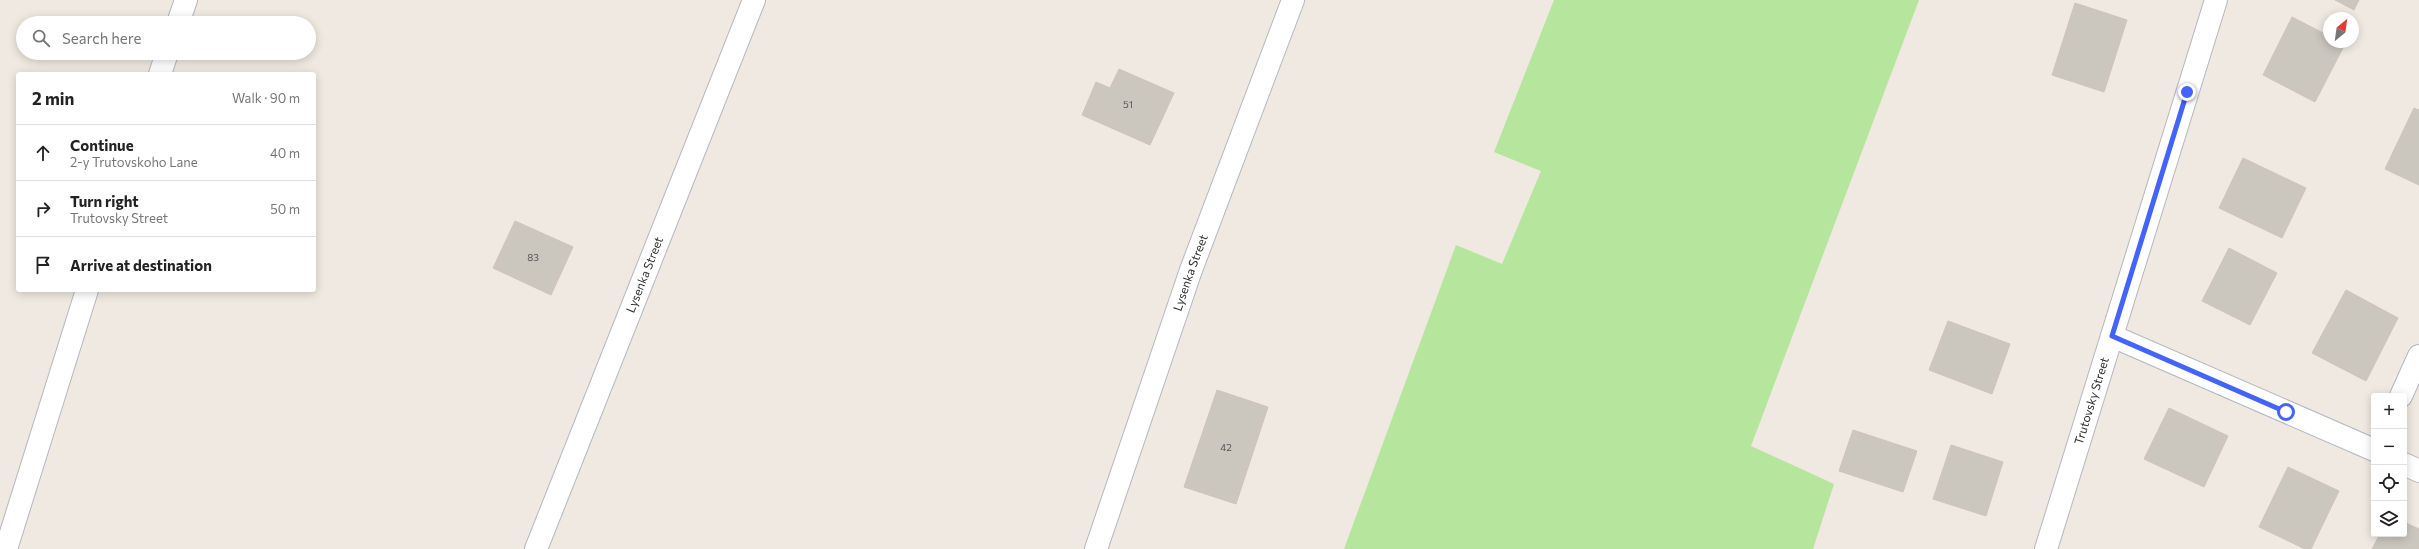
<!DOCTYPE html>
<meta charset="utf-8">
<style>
:root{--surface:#fff;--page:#f6f6f6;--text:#222;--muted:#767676;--line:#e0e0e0}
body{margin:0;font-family:Commissioner,sans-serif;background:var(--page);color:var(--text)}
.controls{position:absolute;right:12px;bottom:12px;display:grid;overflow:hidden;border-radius:4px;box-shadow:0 2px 10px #0003}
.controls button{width:36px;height:36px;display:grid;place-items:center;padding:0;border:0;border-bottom:1px solid var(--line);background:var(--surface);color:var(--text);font:20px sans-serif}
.compass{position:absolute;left:2323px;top:12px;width:36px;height:36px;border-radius:50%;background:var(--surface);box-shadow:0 2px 10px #0003;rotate:29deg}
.stop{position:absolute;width:12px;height:12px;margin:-9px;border:3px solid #4264fb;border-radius:50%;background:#fff}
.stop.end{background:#4264fb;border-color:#fff;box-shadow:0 1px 4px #0008}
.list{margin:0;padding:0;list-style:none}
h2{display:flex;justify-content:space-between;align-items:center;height:52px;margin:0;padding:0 16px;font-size:17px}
h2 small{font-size:13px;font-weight:400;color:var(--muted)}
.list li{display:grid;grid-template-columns:26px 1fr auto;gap:12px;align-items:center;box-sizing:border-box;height:56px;padding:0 16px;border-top:1px solid var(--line)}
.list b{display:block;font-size:15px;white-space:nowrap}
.list p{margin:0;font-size:13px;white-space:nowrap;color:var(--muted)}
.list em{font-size:13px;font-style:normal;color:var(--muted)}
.icon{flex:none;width:22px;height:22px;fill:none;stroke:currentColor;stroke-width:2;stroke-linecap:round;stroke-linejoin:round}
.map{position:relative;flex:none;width:2419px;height:549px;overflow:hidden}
.search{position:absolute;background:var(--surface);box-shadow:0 2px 10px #0003;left:16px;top:16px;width:300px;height:44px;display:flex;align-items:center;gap:10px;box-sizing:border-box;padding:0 14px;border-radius:22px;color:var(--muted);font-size:15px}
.panel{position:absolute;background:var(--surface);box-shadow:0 2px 10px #0003;left:16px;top:72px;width:300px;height:220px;border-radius:4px}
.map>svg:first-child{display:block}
</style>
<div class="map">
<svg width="2419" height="549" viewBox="0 0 2419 549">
<rect width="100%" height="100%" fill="#efe9e1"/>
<path fill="#b6e59e" d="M1554,0H1919L1751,446L1834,484L1813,549H1344L1456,245L1502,264L1541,171L1494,152Z"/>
<g fill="#cbc7bf" stroke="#cbc5ba">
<path d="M2335,0H2359L2354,10Z"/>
<path d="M2075,3L2127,20L2104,92L2052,75Z"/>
<path d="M2292,17L2329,36V42L2345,44L2315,102L2263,75Z"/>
<path d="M1119,69L1174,93L1150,145L1082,115L1096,82L1110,88Z"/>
<path d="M2414,108L2419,110V185L2385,169Z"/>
<path d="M2243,158L2306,188L2282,238L2219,208Z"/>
<path d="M515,221L573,247L551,295L493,268Z"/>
<path d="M2229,248L2277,273L2250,325L2202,301Z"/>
<path d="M2346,290L2398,318L2366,381L2312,353Z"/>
<path d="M1948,321L2010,344L1992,394L1929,370Z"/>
<path d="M1217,390L1268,407L1236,504L1184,487Z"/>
<path d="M2169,408L2228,436L2204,487L2144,459Z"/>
<path d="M1853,430L1917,451L1903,492L1839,471Z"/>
<path d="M1951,445L2003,462L1986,516L1933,499Z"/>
<path d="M2288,467L2339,491L2311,549H2305L2259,527Z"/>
<path d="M2404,522L2419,529V549H2372L2380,534H2404Z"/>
</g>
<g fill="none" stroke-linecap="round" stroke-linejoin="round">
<defs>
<g id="minor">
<path d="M178,23L186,0"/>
<path d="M160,74L167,53"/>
<path d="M2112,336L2374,450"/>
<path d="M2401,396L2419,356"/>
<path d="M2404,464L2419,471"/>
<path d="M6,549L87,290"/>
<path id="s1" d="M536,549L754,0"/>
<path id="s2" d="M1096,549L1191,270L1293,0"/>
<path id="s3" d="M2046,549L2216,0"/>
</g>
</defs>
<use href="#minor" stroke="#b4b7c1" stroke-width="24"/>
<use href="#minor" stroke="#fff" stroke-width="22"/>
</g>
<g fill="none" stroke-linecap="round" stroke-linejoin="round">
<path stroke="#4264fb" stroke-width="5" d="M2187,92L2112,336L2286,412"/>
</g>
<g text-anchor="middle" stroke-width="4" stroke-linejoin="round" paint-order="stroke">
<g font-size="10" fill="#555452">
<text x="1128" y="108">51</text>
<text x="533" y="261">83</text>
<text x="1226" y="451">42</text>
</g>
<g font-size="12" fill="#2e2e2e" stroke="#fff">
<text dy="4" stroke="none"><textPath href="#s2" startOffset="292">Lysenka Street</textPath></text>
<text dy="4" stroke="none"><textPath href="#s1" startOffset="295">Lysenka Street</textPath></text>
<text dy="4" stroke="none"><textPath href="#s3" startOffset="155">Trutovsky Street</textPath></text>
</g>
</g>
</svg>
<div class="controls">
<button>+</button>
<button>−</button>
<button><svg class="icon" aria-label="locate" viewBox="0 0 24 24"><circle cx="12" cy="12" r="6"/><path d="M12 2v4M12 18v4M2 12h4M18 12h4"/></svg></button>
<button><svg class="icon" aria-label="layers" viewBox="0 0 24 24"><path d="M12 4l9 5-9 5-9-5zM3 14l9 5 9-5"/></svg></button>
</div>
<svg class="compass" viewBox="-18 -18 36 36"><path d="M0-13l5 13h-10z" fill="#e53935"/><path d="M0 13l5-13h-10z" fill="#767676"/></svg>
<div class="stop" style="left:2286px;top:412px"></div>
<div class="stop end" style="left:2187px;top:92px"></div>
<div class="search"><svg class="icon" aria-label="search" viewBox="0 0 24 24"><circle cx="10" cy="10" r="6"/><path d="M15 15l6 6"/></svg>Search here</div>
<section class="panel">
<h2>2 min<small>Walk · 90 m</small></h2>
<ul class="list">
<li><svg class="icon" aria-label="ahead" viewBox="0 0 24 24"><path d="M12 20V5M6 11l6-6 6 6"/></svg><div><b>Continue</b><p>2-y Trutovskoho Lane</p></div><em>40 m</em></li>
<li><svg class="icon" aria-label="right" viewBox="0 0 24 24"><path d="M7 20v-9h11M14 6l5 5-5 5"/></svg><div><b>Turn right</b><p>Trutovsky Street</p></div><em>50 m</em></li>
<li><svg class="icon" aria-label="arrive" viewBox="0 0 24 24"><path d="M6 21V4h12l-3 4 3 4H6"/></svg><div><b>Arrive at destination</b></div></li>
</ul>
</section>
</div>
